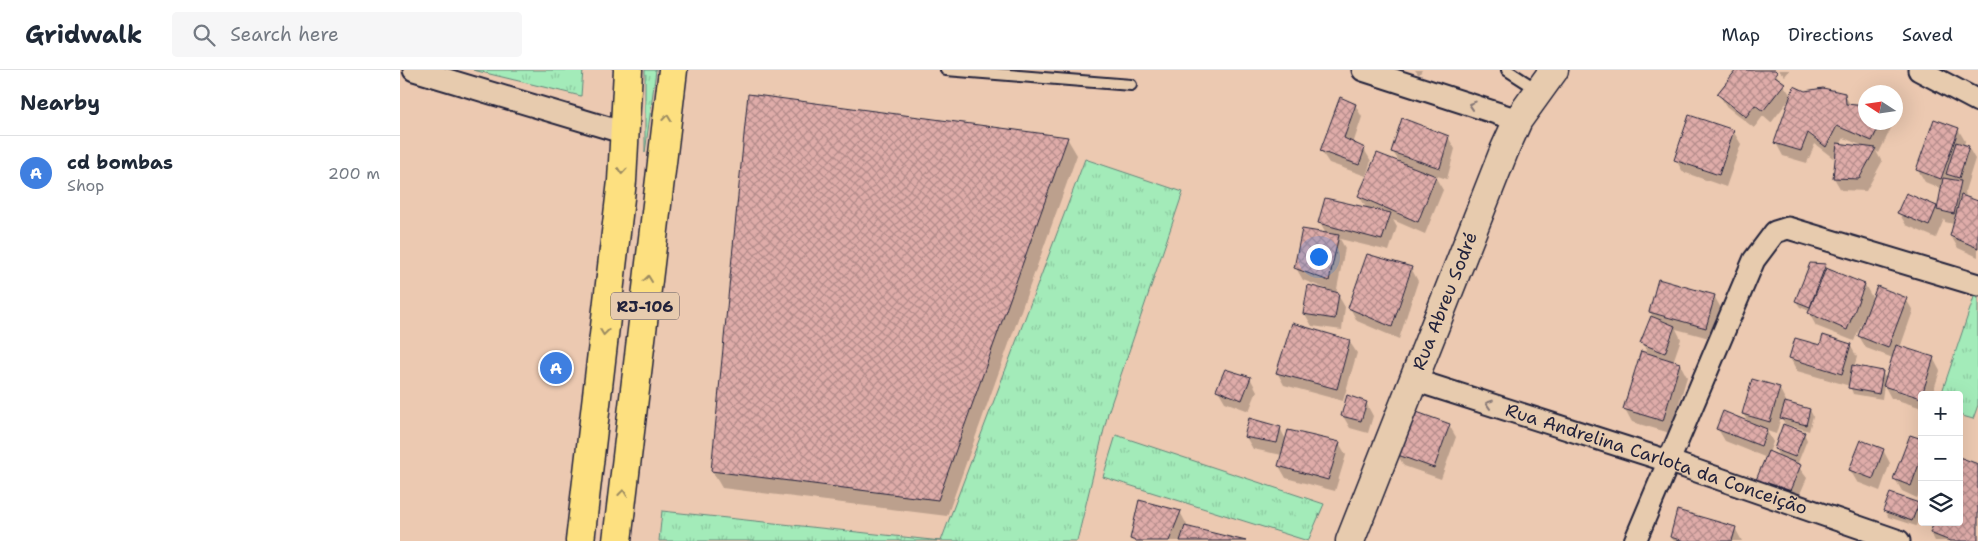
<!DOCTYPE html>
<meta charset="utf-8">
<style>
:root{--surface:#fff;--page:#f6f6f7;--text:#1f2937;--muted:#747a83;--line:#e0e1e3;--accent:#d1495b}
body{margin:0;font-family:"Shantell Sans",sans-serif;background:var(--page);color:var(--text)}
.controls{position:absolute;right:15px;bottom:15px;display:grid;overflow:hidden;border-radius:5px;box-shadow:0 5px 20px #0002}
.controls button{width:45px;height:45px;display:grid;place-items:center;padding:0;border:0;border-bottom:1px solid var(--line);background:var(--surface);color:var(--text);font:25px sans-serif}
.compass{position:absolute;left:1458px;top:15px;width:45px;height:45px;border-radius:50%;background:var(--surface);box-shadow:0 5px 20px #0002;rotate:282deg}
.you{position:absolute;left:918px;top:186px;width:18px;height:18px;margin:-12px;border:4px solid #fff;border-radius:50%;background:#1a73e8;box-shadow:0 0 0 8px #1a73e833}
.badge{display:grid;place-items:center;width:32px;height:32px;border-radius:50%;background:var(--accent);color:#fff;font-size:16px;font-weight:700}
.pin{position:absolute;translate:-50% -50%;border:2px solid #fff;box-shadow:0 1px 5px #0006}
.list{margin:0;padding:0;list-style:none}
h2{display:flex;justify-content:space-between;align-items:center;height:65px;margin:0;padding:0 20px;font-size:21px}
h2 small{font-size:16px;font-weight:400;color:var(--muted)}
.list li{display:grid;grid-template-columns:32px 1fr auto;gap:15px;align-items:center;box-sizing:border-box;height:75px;padding:0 20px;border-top:1px solid var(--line)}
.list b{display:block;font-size:19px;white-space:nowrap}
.list p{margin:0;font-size:16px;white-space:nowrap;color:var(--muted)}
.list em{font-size:16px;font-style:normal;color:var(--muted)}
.icon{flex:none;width:28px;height:28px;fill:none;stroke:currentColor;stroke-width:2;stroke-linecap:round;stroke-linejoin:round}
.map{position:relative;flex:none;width:1578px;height:471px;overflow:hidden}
header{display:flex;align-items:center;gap:30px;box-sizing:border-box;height:70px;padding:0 25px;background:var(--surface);border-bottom:1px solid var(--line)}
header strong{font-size:24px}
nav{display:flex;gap:28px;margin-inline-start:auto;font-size:18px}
.search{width:350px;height:45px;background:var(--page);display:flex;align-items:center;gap:12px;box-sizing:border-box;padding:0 18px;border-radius:5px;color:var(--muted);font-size:19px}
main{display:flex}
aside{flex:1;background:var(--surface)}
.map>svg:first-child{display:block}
</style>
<header>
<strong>Gridwalk</strong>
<div class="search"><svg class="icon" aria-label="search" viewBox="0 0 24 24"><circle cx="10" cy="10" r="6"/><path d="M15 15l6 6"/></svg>Search here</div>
<nav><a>Map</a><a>Directions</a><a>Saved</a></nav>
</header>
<main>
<aside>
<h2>Nearby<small></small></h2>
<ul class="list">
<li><span class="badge" style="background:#3f7fe0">A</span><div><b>cd bombas</b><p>Shop</p></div><em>200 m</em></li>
</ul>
</aside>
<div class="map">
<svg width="1578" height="471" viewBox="0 0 1578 471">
<defs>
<pattern id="grass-tufts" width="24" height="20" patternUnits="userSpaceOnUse" patternTransform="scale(1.25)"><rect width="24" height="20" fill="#a3ebb9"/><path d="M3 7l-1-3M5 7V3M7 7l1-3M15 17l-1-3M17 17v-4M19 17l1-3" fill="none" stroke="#8cc9a0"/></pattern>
<pattern id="building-cross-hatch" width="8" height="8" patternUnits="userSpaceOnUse" patternTransform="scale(1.25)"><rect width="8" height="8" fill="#dfaca9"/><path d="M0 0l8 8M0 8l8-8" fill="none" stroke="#b48c8b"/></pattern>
</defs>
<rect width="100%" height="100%" fill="#ecc9b1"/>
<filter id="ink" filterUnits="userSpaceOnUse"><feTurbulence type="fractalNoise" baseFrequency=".02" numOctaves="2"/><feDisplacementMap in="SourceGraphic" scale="10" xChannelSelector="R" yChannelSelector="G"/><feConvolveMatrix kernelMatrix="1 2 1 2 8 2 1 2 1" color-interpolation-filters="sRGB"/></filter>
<g filter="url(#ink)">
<g fill="url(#grass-tufts)" stroke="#62867a">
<path d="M73,0H183L181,26Z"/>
<path d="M245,0H256L245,83Z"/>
<path d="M685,89L783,122L708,343L677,471H259L262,441L541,471Z"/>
<path d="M1575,224L1578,225V335L1573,349L1559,345V325H1541Z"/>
<path d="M716,365L924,434L908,471L703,407Z"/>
</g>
<g fill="#0003" fill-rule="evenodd">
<path d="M1015,0H1022L1019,5Z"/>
<path d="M1337,0H1373L1392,27L1405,23L1444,24L1451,36L1466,52H1494L1479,83L1476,81L1482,92L1466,121L1441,120L1434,108L1438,81L1433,88L1415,74L1407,93L1383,86L1376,73L1391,27L1371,53L1363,46L1354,58L1326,36L1319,24ZM1444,68L1467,78L1440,75Z"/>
<path d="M1378,0H1390L1385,6Z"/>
<path d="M955,35L962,47L953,74L964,79L971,91L966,106L929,93L921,81Z"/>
<path d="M1496,36L1499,42L1496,49Z"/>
<path d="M1558,59L1565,71L1564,75L1568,77L1575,89L1565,121L1566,128L1578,133V187L1558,178L1551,166L1554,154L1545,152L1544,149L1536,168L1506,155L1499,143L1536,137L1538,140L1542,119L1525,112L1518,100Z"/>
<path d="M1333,61L1341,74L1326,117L1283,102L1276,90Z"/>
<path d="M1048,67L1055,79L1047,109L1034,105L1043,120L1025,164L993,150L997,157L989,181L940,169L945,178L936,224L938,225L945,237L942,260L912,256L905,244L932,221L903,210L896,198L926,164L920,153L967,139L959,126L1000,93L993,82Z"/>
<path d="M667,68L677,85L547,446L322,418L312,401Z"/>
<path d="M1425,195L1429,200L1465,215L1473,229H1506L1513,241L1500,278L1533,288L1540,301L1532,325H1522V327L1492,317V320L1522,329V338L1491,328L1484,315L1482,329L1453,324L1450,316L1397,301L1390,288L1420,277L1450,275L1457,287L1454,297L1482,302L1486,309L1493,288L1466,278L1459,266L1465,251L1463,250L1454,271L1416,256L1409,243L1410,241L1400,237L1396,231Z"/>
<path d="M1011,198L1018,211L999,269L957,251L950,238Z"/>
<path d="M1314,226L1321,238L1313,269L1276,259L1281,269L1273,292L1280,294L1287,307L1270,363L1232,352L1225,339L1249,285L1242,272L1255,249L1250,242Z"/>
<path d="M949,271L957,283L943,331L884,315L877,302Z"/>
<path d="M850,308L857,321L849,341L825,332L818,320Z"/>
<path d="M1379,318L1386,331V333L1410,340L1413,346L1409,361L1385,354L1381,347L1376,364L1367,361L1373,372L1369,383L1380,388L1375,379L1404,363L1407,370L1397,395L1407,408L1395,435L1365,422L1357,409L1367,388L1325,371L1318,359L1349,353L1343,344Z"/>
<path d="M966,333L973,346L968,363L950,358L943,346Z"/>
<path d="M1049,355L1056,367L1041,409L1004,396L997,384Z"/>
<path d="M880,358L886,370L939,373L946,385L935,421L886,408L879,396L882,385L853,379L846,367Z"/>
<path d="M1522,371V416L1517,428L1502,421L1495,409Z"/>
<path d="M1483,380L1490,393L1480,421L1457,412L1450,400Z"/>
<path d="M1578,395V471H1535L1531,463L1559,452Z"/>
<path d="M1518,434L1521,440L1516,456L1488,447L1485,441Z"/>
<path d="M780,442L787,455L786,457L841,471H732L731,469Z"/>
<path d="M1335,458L1342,471H1274L1271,467Z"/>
</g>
<g fill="url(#building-cross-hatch)" stroke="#22223b">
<path d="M1336,0H1375L1377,2L1375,6L1385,13L1363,41L1355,35L1346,47L1317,24Z"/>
<path d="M1394,16L1405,21L1423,18L1445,23L1446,34L1466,36V52H1481L1472,71L1437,56L1426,77L1408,63L1401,81L1374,73Z"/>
<path d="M348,24L668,67L538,430L311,401Z"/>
<path d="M940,27L956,34L944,68L965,78L959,95L920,81Z"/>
<path d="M1289,45L1334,60L1319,105L1274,90Z"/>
<path d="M1002,48L1049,66L1040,98L991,82Z"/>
<path d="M1534,49L1559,58L1541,109L1516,100Z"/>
<path d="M1556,72L1569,76L1559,108L1546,104Z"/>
<path d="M1437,73L1476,78L1459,109L1433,108Z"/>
<path d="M977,83L1036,106L1018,152L958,126Z"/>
<path d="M1543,108L1561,111L1554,144L1537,140Z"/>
<path d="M1506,123L1537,136L1529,156L1497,143Z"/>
<path d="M1561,125L1578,131V178L1550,166Z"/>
<path d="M925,128L991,143L982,170L918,153Z"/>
<path d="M902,159L939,165L929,211L894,198Z"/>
<path d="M967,184L1012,197L992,257L948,238Z"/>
<path d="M1410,193L1426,194L1410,237L1395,231Z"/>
<path d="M1426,198L1465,214L1447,260L1408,243Z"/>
<path d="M1258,209L1315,225L1306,258L1249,242Z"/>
<path d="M908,215L939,223L935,249L903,244Z"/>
<path d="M1477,216L1507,228L1488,278L1458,266Z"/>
<path d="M1251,246L1275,256L1265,283L1240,273Z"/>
<path d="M892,253L950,270L937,319L876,303Z"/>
<path d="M1423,265L1451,274L1442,304L1389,288L1395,268L1420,275Z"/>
<path d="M1496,275L1534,287L1521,328L1483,316Z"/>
<path d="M1241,281L1280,293L1263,351L1223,339Z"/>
<path d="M1452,295L1483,301L1479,324L1448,318Z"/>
<path d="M825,299L851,307L842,330L816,320Z"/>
<path d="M1352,309L1380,317L1370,352L1342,344Z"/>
<path d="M947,325L967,332L961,351L941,346Z"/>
<path d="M1385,332L1410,339L1406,355L1380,348Z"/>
<path d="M1011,340L1050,354L1034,398L995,384Z"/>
<path d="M1323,341L1367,359L1361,376L1316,359Z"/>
<path d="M849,348L881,357L877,373L844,367Z"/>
<path d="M1383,354L1405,362L1395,387L1374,379Z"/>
<path d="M888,360L940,372L928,410L878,396Z"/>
<path d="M1510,365L1522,369V386L1511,416L1493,409Z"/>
<path d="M1461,370L1484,379L1473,409L1449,400Z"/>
<path d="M1368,381L1401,395L1389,423L1356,410Z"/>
<path d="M1559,387L1578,394V471H1550L1530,463L1534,452H1559Z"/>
<path d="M1490,423L1519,433L1512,451L1483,441Z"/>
<path d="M739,430L781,441L769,471H736L730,469Z"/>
<path d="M1277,440L1336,457L1332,471H1284L1270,467Z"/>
<path d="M785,456L846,471H780Z"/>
</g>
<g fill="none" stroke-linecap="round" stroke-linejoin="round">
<defs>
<g id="lane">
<path d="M546,0L731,15"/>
<path d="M1107,0L1138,20"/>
</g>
<g id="street">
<path d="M14,0L225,63"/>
<path d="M963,0L1118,50"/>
<path d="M1519,0L1578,31"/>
<path id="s1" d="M1014,310L1268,391L1499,471"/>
<path d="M1235,471L1354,190L1375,162L1388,158L1578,215"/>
</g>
<g id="secondary">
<path id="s2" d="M950,471L1104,81L1118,50L1154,0"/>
</g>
<g id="highway">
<path d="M180,471L222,111L228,0"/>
<path d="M217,471L273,0"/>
</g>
</defs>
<use href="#lane" stroke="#22223b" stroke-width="14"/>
<use href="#street" stroke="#22223b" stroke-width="25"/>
<use href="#secondary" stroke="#22223b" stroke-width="31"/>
<use href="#highway" stroke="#22223b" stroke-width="31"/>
<use href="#lane" stroke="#e7cbae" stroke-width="10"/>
<use href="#street" stroke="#e7cbae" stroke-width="21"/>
<use href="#secondary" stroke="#e7cbae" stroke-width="28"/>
<use href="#highway" stroke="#fde080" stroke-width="28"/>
</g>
<defs><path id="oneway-chevron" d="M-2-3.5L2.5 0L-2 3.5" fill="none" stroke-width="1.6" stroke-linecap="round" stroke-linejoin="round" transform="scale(1.25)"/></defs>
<g stroke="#847674">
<use href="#oneway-chevron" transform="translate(1072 35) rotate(-162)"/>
<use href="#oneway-chevron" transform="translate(1089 334) rotate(-162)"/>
</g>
<g stroke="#9a8a61">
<use href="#oneway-chevron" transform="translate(267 48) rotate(-83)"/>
<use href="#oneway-chevron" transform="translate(222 101) rotate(95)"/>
<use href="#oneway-chevron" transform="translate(248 209) rotate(-83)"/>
<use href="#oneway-chevron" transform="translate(204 262) rotate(97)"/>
<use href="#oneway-chevron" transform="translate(223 423) rotate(-83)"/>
</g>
</g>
<g text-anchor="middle" stroke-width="4.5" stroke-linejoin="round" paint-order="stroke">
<rect fill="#e7cbae" stroke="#5d555e" stroke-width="1" x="211" y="222.5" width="68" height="27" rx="4"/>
<g font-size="16" font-weight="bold" fill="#22223b">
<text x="245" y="242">RJ-106</text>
</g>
<g font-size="18" fill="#22223b" stroke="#e7cbae">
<text dy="6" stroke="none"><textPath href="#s2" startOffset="258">Rua Abreu Sodré</textPath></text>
<text dy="6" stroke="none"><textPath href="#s1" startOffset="255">Rua Andrelina Carlota da Conceição</textPath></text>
</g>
</g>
</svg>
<div class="controls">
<button>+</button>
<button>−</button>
<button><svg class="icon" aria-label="layers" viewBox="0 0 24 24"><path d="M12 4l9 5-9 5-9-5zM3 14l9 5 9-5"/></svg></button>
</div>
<svg class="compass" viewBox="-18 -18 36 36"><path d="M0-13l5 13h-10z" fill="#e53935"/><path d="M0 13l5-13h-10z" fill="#747a83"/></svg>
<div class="you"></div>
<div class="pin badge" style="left:156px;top:298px;background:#3f7fe0">A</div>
</div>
</main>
